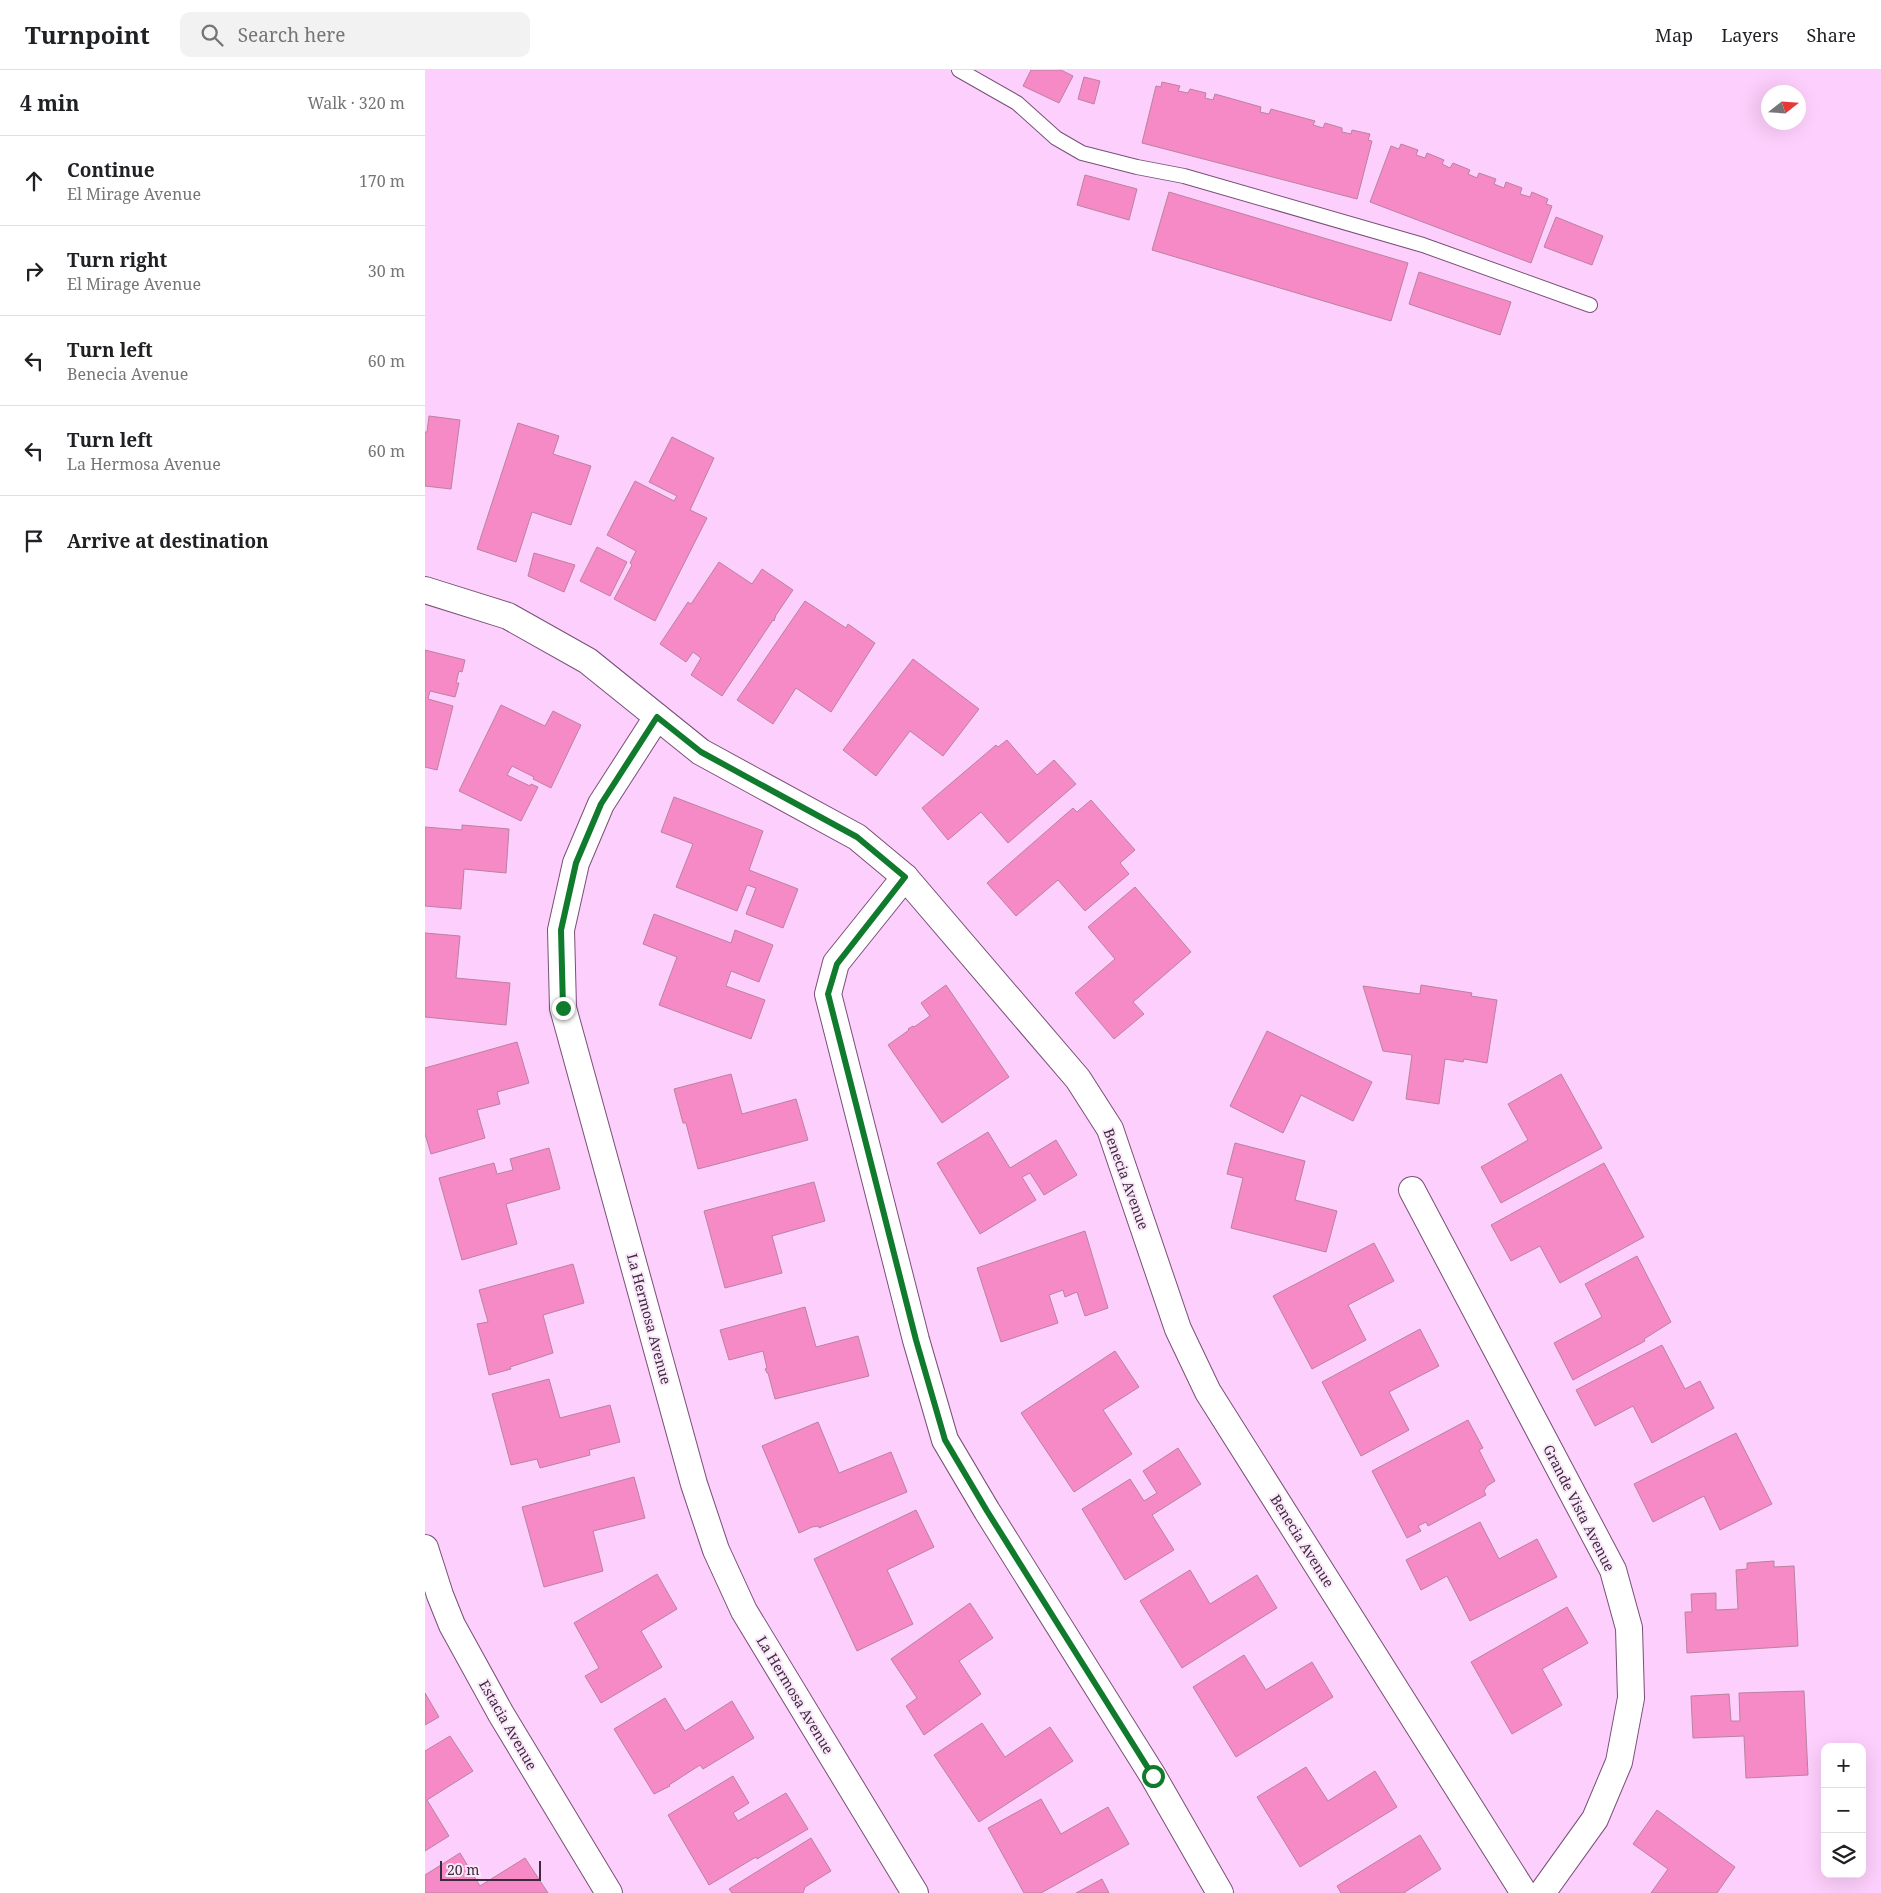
<!DOCTYPE html>
<meta charset="utf-8">
<style>
:root{--surface:#fff;--page:#f2f2f2;--text:#202124;--muted:#757577;--line:#e0e0e0}
body{margin:0;font-family:"Noto Serif",serif;background:var(--page);color:var(--text)}
.controls{position:absolute;right:15px;bottom:15px;display:grid;overflow:hidden;border-radius:10px;box-shadow:0 5px 20px #0002}
.controls button{width:45px;height:45px;display:grid;place-items:center;padding:0;border:0;border-bottom:1px solid var(--line);background:var(--surface);color:var(--text);font:25px sans-serif}
.compass{position:absolute;left:1336px;top:15px;width:45px;height:45px;border-radius:50%;background:var(--surface);box-shadow:0 5px 20px #0002;rotate:73deg}
.scale{position:absolute;left:15px;bottom:12px;width:101px;box-sizing:border-box;padding-left:5px;border:2px solid #3d2b3d;border-top:0;font-size:14px;line-height:18px;white-space:nowrap;color:#3d2b3d;-webkit-text-stroke:4px #fae7f9;paint-order:stroke}
.stop{position:absolute;width:15px;height:15px;margin:-11px;border:4px solid #107a2d;border-radius:50%;background:#fff}
.stop.end{background:#107a2d;border-color:#fff;box-shadow:0 1px 5px #0008}
.list{margin:0;padding:0;list-style:none}
h2{display:flex;justify-content:space-between;align-items:center;height:65px;margin:0;padding:0 20px;font-size:21px}
h2 small{font-size:16px;font-weight:400;color:var(--muted)}
.list li{display:grid;grid-template-columns:32px 1fr auto;gap:15px;align-items:center;box-sizing:border-box;height:90px;padding:0 20px;border-top:1px solid var(--line)}
.list b{display:block;font-size:19px;white-space:nowrap}
.list p{margin:0;font-size:16px;white-space:nowrap;color:var(--muted)}
.list em{font-size:16px;font-style:normal;color:var(--muted)}
.icon{flex:none;width:28px;height:28px;fill:none;stroke:currentColor;stroke-width:2;stroke-linecap:round;stroke-linejoin:round}
.map{position:relative;flex:none;width:1456px;height:1823px;overflow:hidden}
header{display:flex;align-items:center;gap:30px;box-sizing:border-box;height:70px;padding:0 25px;background:var(--surface);border-bottom:1px solid var(--line)}
header strong{font-size:24px}
nav{display:flex;gap:28px;margin-inline-start:auto;font-size:18px}
.search{width:350px;height:45px;background:var(--page);display:flex;align-items:center;gap:12px;box-sizing:border-box;padding:0 18px;border-radius:10px;color:var(--muted);font-size:19px}
main{display:flex}
aside{flex:1;background:var(--surface)}
.map>svg:first-child{display:block}
</style>
<header>
<strong>Turnpoint</strong>
<div class="search"><svg class="icon" aria-label="search" viewBox="0 0 24 24"><circle cx="10" cy="10" r="6"/><path d="M15 15l6 6"/></svg>Search here</div>
<nav><a>Map</a><a>Layers</a><a>Share</a></nav>
</header>
<main>
<aside>
<h2>4 min<small>Walk · 320 m</small></h2>
<ul class="list">
<li><svg class="icon" aria-label="ahead" viewBox="0 0 24 24"><path d="M12 20V5M6 11l6-6 6 6"/></svg><div><b>Continue</b><p>El Mirage Avenue</p></div><em>170 m</em></li>
<li><svg class="icon" aria-label="right" viewBox="0 0 24 24"><path d="M7 20v-9h11M14 6l5 5-5 5"/></svg><div><b>Turn right</b><p>El Mirage Avenue</p></div><em>30 m</em></li>
<li><svg class="icon" aria-label="left" viewBox="0 0 24 24"><path d="M17 20v-9H6M10 6l-5 5 5 5"/></svg><div><b>Turn left</b><p>Benecia Avenue</p></div><em>60 m</em></li>
<li><svg class="icon" aria-label="left" viewBox="0 0 24 24"><path d="M17 20v-9H6M10 6l-5 5 5 5"/></svg><div><b>Turn left</b><p>La Hermosa Avenue</p></div><em>60 m</em></li>
<li><svg class="icon" aria-label="arrive" viewBox="0 0 24 24"><path d="M6 21V4h12l-3 4 3 4H6"/></svg><div><b>Arrive at destination</b></div></li>
</ul>
</aside>
<div class="map">
<svg width="1456" height="1823" viewBox="0 0 1456 1823">
<rect width="100%" height="100%" fill="#fdcffc"/>
<g fill="#f68ac6" stroke="#ba829f">
<path d="M606,0H636L648,6L634,33L598,16Z"/>
<path d="M659,7L675,11L669,34L653,29Z"/>
<path d="M737,12L755,16L753,21L763,23L765,19L781,23L780,28L788,30L790,24L836,37L835,42L844,44L846,39L890,51L888,55L898,58L900,53L917,58V62L926,64L927,60L945,64L943,70L947,71L932,129L717,73L731,16L736,17Z"/>
<path d="M976,74L993,80L991,85L1000,88L1002,83L1019,90L1017,94L1025,98L1028,93L1045,100L1043,104L1052,108L1054,103L1071,109L1069,114L1079,118L1081,112L1097,118L1095,124L1105,127L1107,122L1123,129L1121,134L1127,136L1106,193L945,132L966,76L974,79Z"/>
<path d="M660,105L712,119L704,150L652,135Z"/>
<path d="M744,122L983,193L966,251L727,180Z"/>
<path d="M1131,147L1178,166L1167,195L1119,177Z"/>
<path d="M994,202L1086,232L1075,265L984,234Z"/>
<path d="M4,346L35,350L26,419L0,416V362H2Z"/>
<path d="M93,353L134,366L128,384L166,396L146,455L107,442L91,492L52,479Z"/>
<path d="M247,367L289,388L265,440L282,448L230,551L189,529L207,495L205,493L211,481L182,465L210,411L249,431L252,426L224,412Z"/>
<path d="M172,477L202,492L185,526L155,511Z"/>
<path d="M109,483L150,495L139,522L103,506Z"/>
<path d="M294,492L327,514L337,499L368,520L351,545L349,551L348,550L297,626L266,605L276,588L268,582L261,592L235,574L263,532L266,534Z"/>
<path d="M380,531L421,558L423,554L450,573L406,642L371,618L348,654L312,630Z"/>
<path d="M0,580L40,590L37,602L34,601L31,613H34L30,627L5,621L3,629L28,636L12,700L0,697Z"/>
<path d="M488,589L554,639L518,686L485,661L451,706L418,680Z"/>
<path d="M76,635L120,656L128,641L156,655L126,718L108,709L109,707L87,696L82,705L105,716L106,714L113,717L96,751L34,721Z"/>
<path d="M582,670L612,705L629,690L651,714L583,773L556,742L523,770L497,738L571,675L573,677Z"/>
<path d="M249,727L338,761L324,800L373,819L358,858L321,844L331,818L322,815L312,841L251,817L268,774L236,762Z"/>
<path d="M666,730L710,780L695,793L704,804L660,841L633,810L591,846L562,813L648,738L652,742Z"/>
<path d="M37,755L84,759L81,803L39,799L36,839L0,836V757L37,760Z"/>
<path d="M710,817L766,882L708,932L719,944L689,969L650,923L690,889L663,857Z"/>
<path d="M229,844L306,873L310,860L348,875L334,912L306,901L301,916L340,930L326,969L234,935L252,887L218,874Z"/>
<path d="M0,863L35,866L31,908L85,913L81,955L0,947Z"/>
<path d="M521,915L584,1007L517,1053L463,975L484,960L483,959L488,956L489,957L505,946L496,933Z"/>
<path d="M996,915L1047,923L1046,926L1072,930L1062,993L1039,989L1038,992L1020,989L1014,1034L981,1029L987,985L958,981L938,916L995,924Z"/>
<path d="M842,961L947,1012L928,1051L876,1025L858,1063L805,1036Z"/>
<path d="M92,972L104,1013L72,1022L75,1034L52,1040L60,1068L6,1084L0,1064V998Z"/>
<path d="M306,1004L317,1044L371,1029L383,1070L273,1099L261,1053H258L249,1019Z"/>
<path d="M1136,1004L1177,1078L1076,1133L1056,1097L1103,1070L1083,1034Z"/>
<path d="M563,1062L585,1098L631,1070L652,1105L619,1125L605,1103L597,1107L611,1130L555,1164L512,1093Z"/>
<path d="M810,1073L880,1091L870,1130L912,1141L901,1182L806,1158L818,1108L802,1104Z"/>
<path d="M124,1078L135,1119L81,1134L92,1174L37,1190L14,1108L69,1093L72,1104L88,1100L85,1089Z"/>
<path d="M1179,1093L1219,1167L1135,1213L1115,1176L1086,1191L1066,1155Z"/>
<path d="M389,1112L400,1151L347,1166L357,1203L300,1218L279,1141Z"/>
<path d="M660,1161L683,1238L660,1246L652,1222L640,1227L638,1220L624,1225L633,1253L576,1272L552,1198Z"/>
<path d="M949,1173L969,1211L923,1235L941,1270L887,1299L848,1226Z"/>
<path d="M1212,1186L1246,1252L1219,1269L1220,1271L1148,1310L1129,1273L1177,1247L1160,1214Z"/>
<path d="M148,1194L159,1233L118,1245L128,1283L85,1297L86,1299L64,1305L52,1254L63,1252L54,1220Z"/>
<path d="M380,1237L391,1277L433,1266L444,1306L350,1329L343,1303H342L340,1299L342,1298L338,1281L304,1290L295,1260Z"/>
<path d="M995,1259L1014,1296L964,1322L984,1360L936,1386L897,1312Z"/>
<path d="M1237,1275L1260,1319L1275,1311L1289,1338L1227,1373L1208,1336L1170,1356L1151,1320Z"/>
<path d="M690,1281L714,1317L678,1340L707,1384L649,1422L596,1343Z"/>
<path d="M124,1309L135,1348L185,1335L195,1372L164,1380L165,1385L115,1398L112,1389L86,1395L67,1324Z"/>
<path d="M1043,1350L1058,1378L1054,1380L1070,1411L1062,1416L1059,1421L1061,1425L1003,1456L1001,1452L993,1456L996,1461L982,1468L947,1401Z"/>
<path d="M393,1352L414,1403L466,1382L482,1422L394,1458V1456L387,1457L374,1463L337,1376Z"/>
<path d="M1311,1363L1347,1434L1295,1460L1279,1426L1228,1452L1209,1414Z"/>
<path d="M753,1378L776,1414L727,1445L749,1480L700,1510L657,1439L705,1409L719,1431L732,1423L718,1401Z"/>
<path d="M209,1407L220,1448L168,1461L178,1501L119,1517L97,1437Z"/>
<path d="M491,1440L509,1477L462,1500L488,1554L432,1581L389,1489Z"/>
<path d="M1055,1452L1074,1489L1112,1469L1132,1507L1045,1551L1022,1506L996,1520L981,1490Z"/>
<path d="M1349,1491V1497L1369,1496L1373,1576L1262,1583L1260,1542H1267L1266,1524L1291,1523V1540L1313,1539L1311,1500L1322,1499V1493Z"/>
<path d="M765,1500L785,1534L832,1505L852,1538L757,1598L715,1531Z"/>
<path d="M232,1504L252,1539L216,1561L237,1597L176,1633L160,1606L174,1598L149,1553Z"/>
<path d="M545,1533L568,1568L534,1591L556,1624L499,1665L481,1636L492,1628L466,1589Z"/>
<path d="M1142,1537L1163,1573L1117,1599L1137,1635L1087,1664L1046,1592Z"/>
<path d="M819,1585L841,1620L887,1592L908,1627L811,1687L768,1617Z"/>
<path d="M1379,1621L1383,1705L1321,1708L1319,1666L1268,1668L1266,1626L1304,1624L1306,1651H1315L1314,1623Z"/>
<path d="M0,1623L14,1647L0,1655Z"/>
<path d="M240,1628L260,1661L307,1631L329,1668L278,1699L275,1695L244,1715L245,1716L229,1724L189,1659Z"/>
<path d="M557,1653L580,1687L625,1657L648,1691L554,1752L509,1685Z"/>
<path d="M25,1666L48,1701L2,1730L24,1766L0,1781V1681Z"/>
<path d="M881,1697L903,1731L950,1701L972,1737L875,1797L832,1727Z"/>
<path d="M308,1706L324,1733L308,1743L313,1751L361,1723L383,1759L332,1789L331,1787L284,1815L243,1745Z"/>
<path d="M616,1729L636,1764L683,1737L704,1774L616,1823H599L563,1758Z"/>
<path d="M1232,1740L1310,1797L1292,1823H1226L1243,1799L1208,1774Z"/>
<path d="M995,1765L1016,1799L980,1822V1823H916L912,1816Z"/>
<path d="M386,1768L406,1801L380,1817L378,1823H307L304,1819Z"/>
<path d="M35,1783L55,1816L100,1788L123,1823H0V1805Z"/>
<path d="M677,1809L684,1823H651Z"/>
</g>
<g fill="none" stroke-linecap="round" stroke-linejoin="round">
<defs>
<path id="service" d="M534,0L592,33L631,68L657,83L712,97L759,106L998,175L1165,235"/>
<g id="minor">
<path d="M0,520L83,546L163,591L276,682L432,767L480,807L653,1009L685,1059L753,1259L783,1322L1099,1823"/>
<path d="M232,647L176,734L151,793L136,860L138,938L269,1414L291,1480L319,1541L490,1823"/>
<path d="M480,807L411,893L403,924L491,1270L520,1370L562,1441L728,1706L795,1823"/>
<path d="M987,1120L1188,1500L1204,1558L1206,1628L1194,1692L1170,1749L1117,1823"/>
<path d="M0,1478L15,1525L27,1555L76,1644L184,1823"/>
</g>
</defs>
<use href="#service" stroke="#785077" stroke-width="16"/>
<use href="#minor" stroke="#785077" stroke-width="28"/>
<use href="#service" stroke="#fff" stroke-width="14"/>
<use href="#minor" stroke="#fff" stroke-width="26"/>
</g>
<g fill="none" stroke-linecap="round" stroke-linejoin="round">
<path stroke="#107a2d" stroke-width="6" d="M138,938L136,860L151,793L176,734L232,647L276,682L432,767L480,807L412,894L403,924L491,1270L520,1370L562,1441L728,1706"/>
</g>
<g text-anchor="middle" stroke-width="4" stroke-linejoin="round" paint-order="stroke">
<g font-size="14" fill="#3d2b3d" stroke="#fae7f9">
<text transform="translate(701 1109) rotate(70)" y="5">Benecia Avenue</text>
<text transform="translate(224 1249) rotate(75)" y="5">La Hermosa Avenue</text>
<text transform="translate(1154 1438) rotate(63)" y="5">Grande Vista Avenue</text>
<text transform="translate(877 1471) rotate(58)" y="5">Benecia Avenue</text>
<text transform="translate(370 1625) rotate(59)" y="5">La Hermosa Avenue</text>
<text transform="translate(83 1655) rotate(60)" y="5">Estacia Avenue</text>
</g>
</g>
</svg>
<div class="controls">
<button>+</button>
<button>−</button>
<button><svg class="icon" aria-label="layers" viewBox="0 0 24 24"><path d="M12 4l9 5-9 5-9-5zM3 14l9 5 9-5"/></svg></button>
</div>
<svg class="compass" viewBox="-18 -18 36 36"><path d="M0-13l5 13h-10z" fill="#e53935"/><path d="M0 13l5-13h-10z" fill="#757577"/></svg>
<div class="scale">20 m</div>
<div class="stop" style="left:728px;top:1706px"></div>
<div class="stop end" style="left:138px;top:938px"></div>
</div>
</main>
